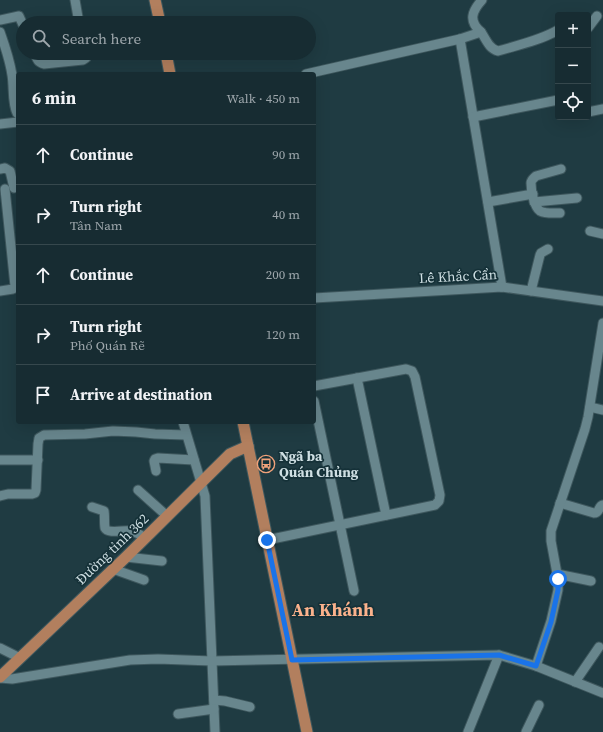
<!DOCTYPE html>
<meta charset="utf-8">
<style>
:root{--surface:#172c32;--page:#20343a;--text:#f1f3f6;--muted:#9ea7ac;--line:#36484d}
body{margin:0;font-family:"Source Serif 4",serif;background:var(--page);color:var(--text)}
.controls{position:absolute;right:12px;top:12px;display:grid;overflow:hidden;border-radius:4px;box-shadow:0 4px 16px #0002}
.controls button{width:36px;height:36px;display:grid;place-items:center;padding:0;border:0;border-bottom:1px solid var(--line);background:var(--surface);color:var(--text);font:20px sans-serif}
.stop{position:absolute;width:12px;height:12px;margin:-9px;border:3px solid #1a73e8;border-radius:50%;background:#fff}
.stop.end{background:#1a73e8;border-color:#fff;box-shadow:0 1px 4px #0008}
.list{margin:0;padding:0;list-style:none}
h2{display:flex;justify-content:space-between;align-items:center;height:52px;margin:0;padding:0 16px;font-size:17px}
h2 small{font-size:13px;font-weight:400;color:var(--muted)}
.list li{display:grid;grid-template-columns:26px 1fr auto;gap:12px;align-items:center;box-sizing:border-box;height:60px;padding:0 16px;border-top:1px solid var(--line)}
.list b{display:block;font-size:15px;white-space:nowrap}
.list p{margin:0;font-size:13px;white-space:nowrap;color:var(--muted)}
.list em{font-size:13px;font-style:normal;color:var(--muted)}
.icon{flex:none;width:22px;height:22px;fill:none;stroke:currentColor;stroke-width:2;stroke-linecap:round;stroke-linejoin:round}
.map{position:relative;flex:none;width:603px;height:732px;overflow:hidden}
.search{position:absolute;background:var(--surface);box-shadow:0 4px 16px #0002;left:16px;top:16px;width:300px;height:44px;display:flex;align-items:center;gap:10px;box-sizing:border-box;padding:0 14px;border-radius:22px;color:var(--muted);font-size:15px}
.panel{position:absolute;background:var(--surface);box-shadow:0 4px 16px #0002;left:16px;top:72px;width:300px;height:352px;border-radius:4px}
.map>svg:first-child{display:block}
</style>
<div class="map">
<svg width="603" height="732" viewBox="0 0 603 732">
<rect width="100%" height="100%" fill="#1f3b42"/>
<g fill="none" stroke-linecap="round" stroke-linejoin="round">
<defs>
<g id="minor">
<path d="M75,0L79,23"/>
<path d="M0,20L19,16L23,25"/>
<path d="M588,28L597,16"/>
<path d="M0,32C5,46 10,61 12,75C14,86 12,104 17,113L18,114"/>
<path d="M481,32C486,39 489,49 498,51C518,45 539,41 558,30"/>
<path d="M460,39L502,287"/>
<path d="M35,53C37,59 37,62 44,64L83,60L86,58V53"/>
<path d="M306,74L460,39L481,32C468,21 472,11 482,0"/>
<path d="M588,112L603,109"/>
<path d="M473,117L558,100"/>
<path d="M0,124L18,122"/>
<path d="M0,169L5,168L10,171L14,188"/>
<path d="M488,202L533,194"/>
<path d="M534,202L577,198"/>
<path d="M560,213C554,213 546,214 540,211C534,207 531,190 531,183C531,180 534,178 536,176L561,169"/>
<path d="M590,231L603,234"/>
<path d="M0,291L13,289L15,286L5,189"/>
<path d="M531,291L540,255L541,253L548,249"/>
<path d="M314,298L502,287L603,301"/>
<path d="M357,378L386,515"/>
<path d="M314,401L354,591"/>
<path d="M590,407L603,410"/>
<path d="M183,422L205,496L215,732"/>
<path d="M0,460H38"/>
<path d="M156,471L154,461L155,459L158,458L194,460"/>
<path d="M138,490L167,516"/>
<path d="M0,496L8,494H32L35,493L36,490L38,444L39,438L44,435L85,434L113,431L136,432L155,434L186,435"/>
<path d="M560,503L594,513C600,513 598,506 603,505"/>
<path d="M92,507L104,511C105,516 104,523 105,528C108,534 124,530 130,531C136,532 141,535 145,538"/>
<path d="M267,540L435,505L439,501L440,495L415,377L412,371L406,369L314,386"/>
<path d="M126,557L162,561"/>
<path d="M113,569L144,580"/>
<path d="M557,574L591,581"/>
<path d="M0,648L20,658"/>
<path d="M536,666L551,621L558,590V579L551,541V531L585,429L588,417L603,323"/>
<path d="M0,678L12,679L130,660L158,659L212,661L499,655L536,666L603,693"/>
<path d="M575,682L599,647"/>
<path d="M214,700L225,701L250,707"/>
<path d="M178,714L214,709"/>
<path d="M468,732L499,655"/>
<path d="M526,732L539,705"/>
</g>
<g id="major">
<path d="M155,0L160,23"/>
<path d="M166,53L170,74"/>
<path d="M243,422L307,732"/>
<path d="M0,677L126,557L230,454L248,446"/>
</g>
</defs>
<use href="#minor" stroke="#3e575d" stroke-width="11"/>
<use href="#major" stroke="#3e575d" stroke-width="13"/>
<use href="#minor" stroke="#68868d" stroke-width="9"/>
<use href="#major" stroke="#b27f5e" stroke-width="11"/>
</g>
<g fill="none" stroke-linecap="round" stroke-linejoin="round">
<path stroke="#1a73e8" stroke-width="5" d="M267,540L292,660L499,655L536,666L551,622L558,590V579"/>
</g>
<defs>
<symbol id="bus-ring" viewBox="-11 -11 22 22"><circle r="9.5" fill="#153138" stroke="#f0a27a" stroke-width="1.5"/><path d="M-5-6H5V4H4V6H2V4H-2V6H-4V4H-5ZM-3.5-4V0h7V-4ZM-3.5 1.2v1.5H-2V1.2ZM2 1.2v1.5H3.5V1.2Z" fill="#f0a27a"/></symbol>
</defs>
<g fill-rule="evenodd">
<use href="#bus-ring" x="256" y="454" width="20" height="20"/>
</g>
<g text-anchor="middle" stroke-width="3.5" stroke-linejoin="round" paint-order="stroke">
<g font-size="14" fill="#cfdfe3" stroke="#153138">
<text transform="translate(458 276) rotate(-3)" y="5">Lê Khắc Cẩn</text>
<text transform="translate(112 549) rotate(-44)" y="5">Đường tỉnh 362</text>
</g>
<g font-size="14" font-weight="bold" fill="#cfdfe3" stroke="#153138" text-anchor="start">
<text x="279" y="461">Ngã ba<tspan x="279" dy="16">Quán Chủng</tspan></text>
</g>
<g font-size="18" font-weight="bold" fill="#fbb28c" stroke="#153138">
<text x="333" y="616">An Khánh</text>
</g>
</g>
</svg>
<div class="controls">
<button>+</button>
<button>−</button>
<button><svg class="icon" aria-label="locate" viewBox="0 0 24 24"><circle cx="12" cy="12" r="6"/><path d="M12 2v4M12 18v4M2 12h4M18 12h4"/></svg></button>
</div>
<div class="stop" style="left:558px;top:579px"></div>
<div class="stop end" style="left:267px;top:540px"></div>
<div class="search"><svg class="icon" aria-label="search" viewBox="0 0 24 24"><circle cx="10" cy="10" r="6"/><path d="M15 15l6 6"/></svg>Search here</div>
<section class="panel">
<h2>6 min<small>Walk · 450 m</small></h2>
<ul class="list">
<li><svg class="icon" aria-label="ahead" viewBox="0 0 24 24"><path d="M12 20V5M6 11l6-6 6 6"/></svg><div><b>Continue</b></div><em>90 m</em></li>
<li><svg class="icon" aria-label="right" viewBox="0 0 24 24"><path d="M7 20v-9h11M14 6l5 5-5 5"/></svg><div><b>Turn right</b><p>Tân Nam</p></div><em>40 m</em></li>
<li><svg class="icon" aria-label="ahead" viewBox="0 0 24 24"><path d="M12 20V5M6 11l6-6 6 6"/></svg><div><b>Continue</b></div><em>200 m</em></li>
<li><svg class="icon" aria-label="right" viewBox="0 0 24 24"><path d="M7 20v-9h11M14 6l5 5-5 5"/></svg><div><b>Turn right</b><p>Phố Quán Rẽ</p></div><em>120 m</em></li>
<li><svg class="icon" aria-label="arrive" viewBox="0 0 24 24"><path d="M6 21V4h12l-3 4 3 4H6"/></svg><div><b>Arrive at destination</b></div></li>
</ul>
</section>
</div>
